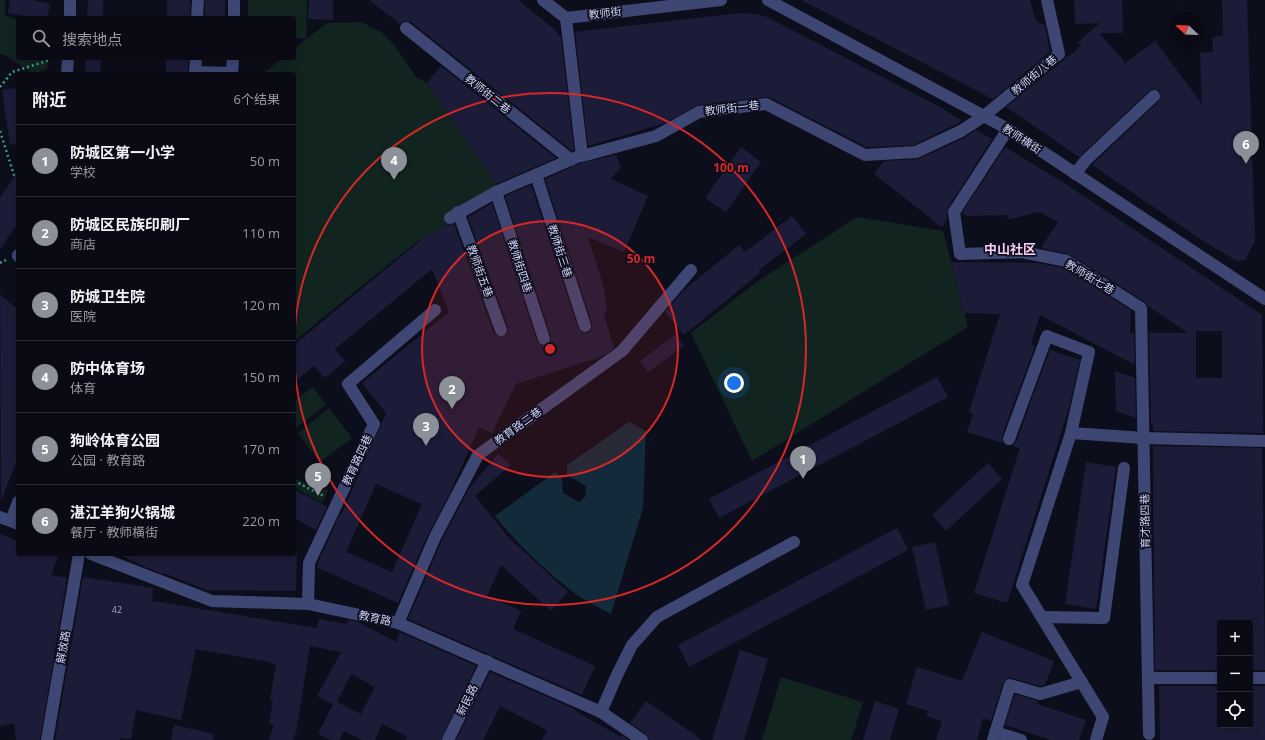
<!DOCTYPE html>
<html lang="zh">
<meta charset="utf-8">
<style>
:root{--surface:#0a0a14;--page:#181822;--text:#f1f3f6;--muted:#999aa0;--line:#2a2b34;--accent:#8c9099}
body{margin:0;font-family:"Open Sans","Noto Sans SC",sans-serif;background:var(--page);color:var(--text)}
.controls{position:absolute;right:12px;bottom:12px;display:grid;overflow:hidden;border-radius:4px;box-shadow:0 2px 10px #0003}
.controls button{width:36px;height:36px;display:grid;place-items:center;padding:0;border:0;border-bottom:1px solid var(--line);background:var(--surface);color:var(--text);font:20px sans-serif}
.compass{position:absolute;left:1169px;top:12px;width:36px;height:36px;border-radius:50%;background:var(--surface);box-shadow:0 2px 10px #0003;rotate:293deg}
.you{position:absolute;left:734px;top:383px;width:14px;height:14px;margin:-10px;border:3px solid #fff;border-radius:50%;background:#1a73e8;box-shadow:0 0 0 6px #1a73e833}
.badge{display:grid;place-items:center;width:26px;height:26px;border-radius:50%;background:var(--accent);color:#fff;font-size:13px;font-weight:700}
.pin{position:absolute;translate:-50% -33px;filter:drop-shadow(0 1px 2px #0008)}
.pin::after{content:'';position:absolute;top:21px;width:14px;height:12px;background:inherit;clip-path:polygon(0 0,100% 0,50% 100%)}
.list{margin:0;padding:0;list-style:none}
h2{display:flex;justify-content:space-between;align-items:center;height:52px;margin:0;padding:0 16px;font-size:17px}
h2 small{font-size:13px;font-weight:400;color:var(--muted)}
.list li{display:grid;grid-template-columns:26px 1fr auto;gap:12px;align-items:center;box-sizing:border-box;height:72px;padding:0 16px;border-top:1px solid var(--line)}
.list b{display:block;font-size:15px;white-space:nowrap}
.list p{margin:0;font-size:13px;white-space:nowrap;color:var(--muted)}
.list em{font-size:13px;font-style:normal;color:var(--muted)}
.icon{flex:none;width:22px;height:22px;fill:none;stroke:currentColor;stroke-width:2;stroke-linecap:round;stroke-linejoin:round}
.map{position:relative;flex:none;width:1265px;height:740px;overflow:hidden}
.search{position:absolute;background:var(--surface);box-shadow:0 2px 10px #0003;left:16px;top:16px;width:280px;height:44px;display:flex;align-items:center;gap:10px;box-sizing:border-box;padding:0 14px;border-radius:4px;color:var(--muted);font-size:15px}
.panel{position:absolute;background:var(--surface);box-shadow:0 2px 10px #0003;left:16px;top:72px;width:280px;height:484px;border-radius:4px}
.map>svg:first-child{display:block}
</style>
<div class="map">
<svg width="1265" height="740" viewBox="0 0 1265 740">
<rect width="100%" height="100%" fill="#0d0e1b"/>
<g fill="#112420">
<path d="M0,0H5V15L18,20V58H48L47,69L33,74L7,56L0,54Z"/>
<path d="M248,0H307L306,39L294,38V18H248Z"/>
<path d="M361,22L381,32L395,46L416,77L427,83L498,187L453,222L420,239L294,341V74H262L283,58H294V49L327,23Z"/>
<path d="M857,217L943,231L968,327L752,461L691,333L758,281Z"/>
<path d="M313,387L326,405L296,428L294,425V401Z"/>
<path d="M329,408L352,438L320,462L298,433Z"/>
<path d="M294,478L328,490L322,503L294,487Z"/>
<path d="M781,677L863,702L851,740H762Z"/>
</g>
<path fill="#122a3a" d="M629,422L646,431L643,508L611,614C600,608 587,602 577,595C547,572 518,545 495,516L555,472L562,479L563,493L579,502L585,497L586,486L567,475V465Z"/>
<g fill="#1c1c39" fill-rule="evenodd">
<path d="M10,0H32L50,4L47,18H34L8,13Z"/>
<path d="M88,0H103V18H87Z"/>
<rect x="167" y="0" width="23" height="18"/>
<rect x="205" y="0" width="20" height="18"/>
<path d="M309,0H333V20L308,19Z"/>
<path d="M369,0H518L554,29L561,38L574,150L572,151L411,22L404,21L400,24Z"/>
<path d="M801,0H1030L1035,18L1039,23L1045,25L1050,52L993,99Z"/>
<path d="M1074,0H1122L1123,33H1099L1124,61V64L1155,41L1202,104L1200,53L1213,52L1212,37L1223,36L1222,0H1247L1255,241L1245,260L1237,261L1205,242L1092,165L1159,101L1161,95L1159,91L1153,89L1149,91L1079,157L1006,107L1081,46L1077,43L1100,23L1075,24Z"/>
<path d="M740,13L757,14L767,17L940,107L962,121L914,145L867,147L769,97H765L698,105L665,123L588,146L575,32Z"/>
<path d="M86,58H101L100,74H85Z"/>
<rect x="166" y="58" width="22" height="16"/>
<path d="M441,66L556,158L496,184L427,83Z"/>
<path d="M18,88V144L10,145L2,90Z"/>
<path d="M976,130L992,139L948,208L947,213V219L942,227L874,174L884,161L919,159L964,138Z"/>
<path d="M741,147L761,162L726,212L705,198Z"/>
<path d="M1005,147L1061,181L1262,315L1263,433L1153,431V424H1151L1149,333H1188L1148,306L1145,302L1071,255L1042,248V246L1058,222L1039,212L1006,220L1010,215L967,216L962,213ZM1196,331H1222V378H1196Z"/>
<path d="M616,155L621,167L611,179L648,196L624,252L588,237L604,288L607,309L604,315L614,348L603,356L516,384L492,433L479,427L450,493L428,534L398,603L316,567L340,514L341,515L386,413L362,383L449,312L432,269L335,349L345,361L325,378L314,366L294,382V345L421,240L420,239L448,225L454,224L494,333L499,337L506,335L508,332V327L468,217L492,203L537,341L542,346L549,344L551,341V337L505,196L531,185L578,328L583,333H588L592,328V324L545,179L581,163ZM376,484L422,504L392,572L346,552Z"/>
<path d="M18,171V223L0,249V198Z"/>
<path d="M792,216L806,234L759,270L761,272L684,335L665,312L684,290L739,245L745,252Z"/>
<path d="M951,262L1037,263L1064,268L1131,310L1130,333H1134L1135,365L1040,315L1031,344L1035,346L1002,436L1003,443L967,432L973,414L969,412L1000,314L964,313Z"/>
<path d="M0,295L18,309V458L1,501Z"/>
<path d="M675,335L684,346L648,372L640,361Z"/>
<path d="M1050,350L1080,360L1069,408L1007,603L974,593L1020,448L1012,446L1016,442Z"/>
<path d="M1115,371L1135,378L1136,418L1116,411Z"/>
<path d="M937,377L948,397L719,518L709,499Z"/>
<path d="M1153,446L1262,448L1265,670H1250V623H1220V670H1155Z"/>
<path d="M498,454L511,465L475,496L508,537L568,592L551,611L501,565L487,596L521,611L513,629L595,666L582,695L408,619L442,540L469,489Z"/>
<path d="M1086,462L1116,467L1096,609L1065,604Z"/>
<path d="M988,463L1002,479L946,531L932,515Z"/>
<path d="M294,489L327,507L316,530L294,518Z"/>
<path d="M897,528L908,550L689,667L678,645Z"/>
<path d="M0,534L18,541V554H59L51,575L67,578L40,740H16L14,723L0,726Z"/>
<path d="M935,542L949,605L926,610L912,547Z"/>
<path d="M119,554H297L296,591L206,590L164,573L163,574L145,567Z"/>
<path d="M83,577L153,588L152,601L159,602L317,628L319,619L347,624L348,620L358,622L396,642L400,632L476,666L441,740H405L407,736L382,724L375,740H362L344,731L339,740H331L318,734L333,704L317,696L341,652L310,646L296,732L293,740H269L274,725L269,723L273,701L270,700L276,664L270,663V662L196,649L181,720L136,710L131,739L120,738V740H55ZM351,674L375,687L361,714L337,702Z"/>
<path d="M982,632L1054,661L1045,685L1040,686L1012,678H1008L1003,683L991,721L983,718L977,740H936L942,721L926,716L928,711L906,704L917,667L962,681Z"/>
<path d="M740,650L768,659L744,740H712Z"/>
<path d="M490,672L575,709V711L621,737L622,735L629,740H542L547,730L500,706L483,740H456Z"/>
<path d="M1159,686H1220V725H1250V686H1265V740H1160Z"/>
<path d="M1015,694L1038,701L1037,704L1086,720L1079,740H1051L1005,725Z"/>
<path d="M646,701L702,740H649L646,734L630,723Z"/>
<path d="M875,701L899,709L890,740H863Z"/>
<path d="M174,725L214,734L213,740H171Z"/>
</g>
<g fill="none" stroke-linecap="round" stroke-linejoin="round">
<g stroke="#3b9f85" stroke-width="2.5" stroke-dasharray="2 3" stroke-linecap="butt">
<path d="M0,87L12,72L47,61L53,58"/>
<path d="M0,131L14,175L18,178"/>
<path d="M0,263L6,260"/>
<path d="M294,481L324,496"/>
</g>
<g stroke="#3e4774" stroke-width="12">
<path d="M543,0L566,18L721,0"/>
<path d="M768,0L1008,129L1265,299"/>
<path d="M70,18V0"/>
<path d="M197,18L198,0"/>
<path d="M234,18V0"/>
<path d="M566,18L582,156L656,136L699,112L766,104L865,155L916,152L961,131L984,116L1059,54L1047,0"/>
<path d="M406,28L571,160"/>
<path d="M196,58L195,72L232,73L233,58"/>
<path d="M67,74L68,58"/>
<path d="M1008,129L954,212L960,254L1022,252L1067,261L1141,308L1149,734"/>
<path d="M1075,174L1086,160L1154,96"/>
<path d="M536,175L585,326"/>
<path d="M496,192L544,339"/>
<path d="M458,212L501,330"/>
<path d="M450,218L496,192L577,157"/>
<path d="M18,255V256"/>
<path d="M1071,433L1144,438L1265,441"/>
<path d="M1009,439L1047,336L1089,352L1071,433L1022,585L1103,717L1096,740"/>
<path d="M0,517L18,524"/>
<path d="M11,521L18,502"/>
<path d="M91,554L212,601L308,604L398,623L601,712L642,740"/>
<path d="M308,604L309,563L374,424L348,384L435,310"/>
<path d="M1042,617L1104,618L1124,468"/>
<path d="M398,623L435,537L478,455L500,439L622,351L691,270"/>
<path d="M1149,678H1220"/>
<path d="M1250,678H1265"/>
<path d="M601,712L617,675L632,645L657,617L794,542"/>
<path d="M995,732L1021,740"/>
<path d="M47,740L79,554"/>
<path d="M448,740L487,661"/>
<path d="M993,740L1010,685L1040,694L1082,682"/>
</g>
</g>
<circle cx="550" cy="349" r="128" fill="#d62828" fill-opacity=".12"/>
<g fill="none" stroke="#d62828" stroke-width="2">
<circle cx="550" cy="349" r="128"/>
<path d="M294 347A256 256 0 1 1 294 351"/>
</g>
<g text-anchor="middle" stroke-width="3.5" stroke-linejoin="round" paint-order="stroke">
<g font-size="9" fill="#a2a4c9">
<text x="117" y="613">42</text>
</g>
<g font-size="11" fill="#ced1f9" stroke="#0d0e1b">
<text transform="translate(605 13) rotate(-7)" y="4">教师街</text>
<text transform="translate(1034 75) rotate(-40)" y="4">教师街八巷</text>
<text transform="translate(488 94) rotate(39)" y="4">教师街二巷</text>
<text transform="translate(732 108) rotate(-7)" y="4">教师街一巷</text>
<text transform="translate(1022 139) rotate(33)" y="4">教师横街</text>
<text transform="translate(560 251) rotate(72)" y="4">教师街三巷</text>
<text transform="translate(520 266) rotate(72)" y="4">教师街四巷</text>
<text transform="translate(480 271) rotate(70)" y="4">教师街五巷</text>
<text transform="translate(1090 277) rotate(31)" y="4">教师街七巷</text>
<text transform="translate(518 426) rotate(-36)" y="4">教育路二巷</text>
<text transform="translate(357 460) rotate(-65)" y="4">教育路四巷</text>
<text transform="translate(1145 521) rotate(-91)" y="4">育才路四巷</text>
<text transform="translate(375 618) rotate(12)" y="4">教育路</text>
<text transform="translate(63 647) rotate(-80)" y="4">解放路</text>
<text transform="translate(467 700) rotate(-64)" y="4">新民路</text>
</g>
<g font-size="13" font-weight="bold" fill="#f9cff2" stroke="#0d0e1b">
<text x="1010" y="254">中山社区</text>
</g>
</g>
<circle cx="550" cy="349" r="6" fill="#d62828" stroke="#0d0e1b" stroke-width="2"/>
<g font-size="12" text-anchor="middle" font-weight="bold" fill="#d62828" stroke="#0d0e1b" stroke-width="3.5" stroke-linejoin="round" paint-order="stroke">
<text x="731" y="172">100 m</text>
<text x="641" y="263">50 m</text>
</g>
</svg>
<div class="controls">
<button>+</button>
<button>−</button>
<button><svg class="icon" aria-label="locate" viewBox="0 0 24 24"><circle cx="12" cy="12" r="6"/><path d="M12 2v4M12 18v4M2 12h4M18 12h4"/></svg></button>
</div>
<svg class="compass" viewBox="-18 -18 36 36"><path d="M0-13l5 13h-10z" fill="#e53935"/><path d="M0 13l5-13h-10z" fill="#999aa0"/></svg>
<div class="you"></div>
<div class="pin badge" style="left:803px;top:479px">1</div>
<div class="pin badge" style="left:452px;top:409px">2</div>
<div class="pin badge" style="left:426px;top:446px">3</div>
<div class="pin badge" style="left:394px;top:180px">4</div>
<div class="pin badge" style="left:318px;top:496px">5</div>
<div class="pin badge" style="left:1246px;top:164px">6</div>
<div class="search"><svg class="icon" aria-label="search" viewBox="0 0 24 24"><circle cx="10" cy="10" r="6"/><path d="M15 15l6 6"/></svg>搜索地点</div>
<section class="panel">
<h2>附近<small>6个结果</small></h2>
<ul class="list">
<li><span class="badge">1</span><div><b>防城区第一小学</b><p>学校</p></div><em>50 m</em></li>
<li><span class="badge">2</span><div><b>防城区民族印刷厂</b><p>商店</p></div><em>110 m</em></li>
<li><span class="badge">3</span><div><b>防城卫生院</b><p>医院</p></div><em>120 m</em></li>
<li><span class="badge">4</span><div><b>防中体育场</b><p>体育</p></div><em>150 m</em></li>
<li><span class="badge">5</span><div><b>狗岭体育公园</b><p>公园 · 教育路</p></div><em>170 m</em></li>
<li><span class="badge">6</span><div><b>湛江羊狗火锅城</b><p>餐厅 · 教师横街</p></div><em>220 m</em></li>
</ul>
</section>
</div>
